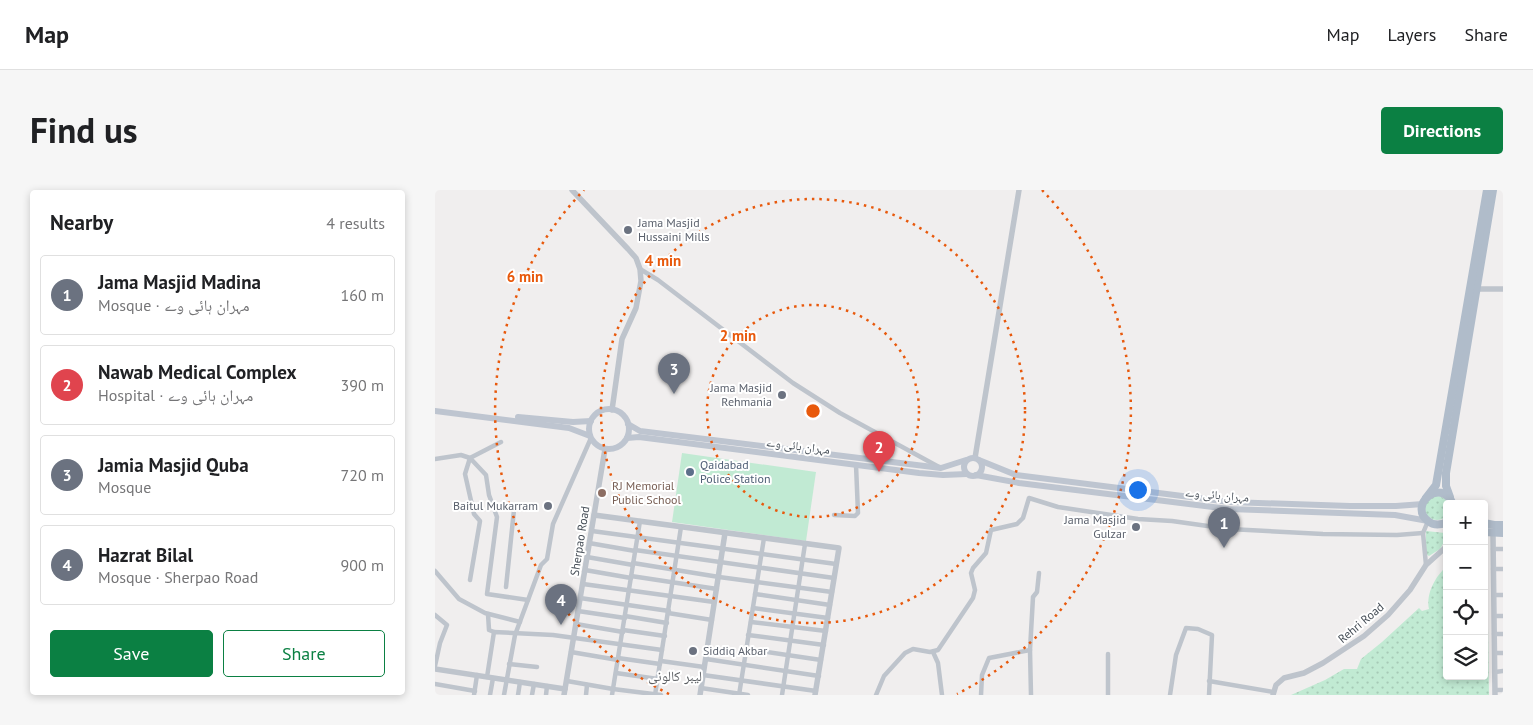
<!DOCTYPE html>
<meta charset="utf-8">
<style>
:root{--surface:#fff;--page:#f6f6f6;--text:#202124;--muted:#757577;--line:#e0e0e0;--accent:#0b8043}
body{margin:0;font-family:"PT Sans","Noto Naskh Arabic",sans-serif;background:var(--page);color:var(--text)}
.controls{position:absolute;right:15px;bottom:15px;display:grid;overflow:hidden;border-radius:5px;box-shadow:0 2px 8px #0003}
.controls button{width:45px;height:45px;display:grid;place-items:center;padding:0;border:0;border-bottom:1px solid var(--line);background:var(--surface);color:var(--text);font:25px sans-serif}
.you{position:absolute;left:702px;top:299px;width:18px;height:18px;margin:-12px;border:4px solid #fff;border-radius:50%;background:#1a73e8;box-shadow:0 0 0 8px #1a73e833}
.badge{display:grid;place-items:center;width:32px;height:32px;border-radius:50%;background:var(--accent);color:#fff;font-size:16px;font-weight:700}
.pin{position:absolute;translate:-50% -41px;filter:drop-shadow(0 1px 2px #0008)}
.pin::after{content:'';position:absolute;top:26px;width:18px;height:15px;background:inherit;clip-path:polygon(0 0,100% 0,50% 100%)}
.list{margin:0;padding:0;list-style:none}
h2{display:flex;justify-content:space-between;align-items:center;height:65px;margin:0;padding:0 20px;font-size:21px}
h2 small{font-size:16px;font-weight:400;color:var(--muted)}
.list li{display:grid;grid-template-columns:32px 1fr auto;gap:15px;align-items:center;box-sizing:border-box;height:80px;margin:0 10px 10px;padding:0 10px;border:1px solid var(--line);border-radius:5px}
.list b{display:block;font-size:19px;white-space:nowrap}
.list p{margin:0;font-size:16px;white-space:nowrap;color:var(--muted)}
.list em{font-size:16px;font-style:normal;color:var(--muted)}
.actions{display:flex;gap:10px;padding:15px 20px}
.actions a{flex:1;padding:11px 0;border:1px solid var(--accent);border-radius:5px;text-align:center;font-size:18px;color:var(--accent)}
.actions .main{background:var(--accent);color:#fff}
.icon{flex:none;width:28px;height:28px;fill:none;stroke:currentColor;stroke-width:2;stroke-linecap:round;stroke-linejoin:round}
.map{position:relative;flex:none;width:1068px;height:505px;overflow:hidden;border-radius:5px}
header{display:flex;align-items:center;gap:30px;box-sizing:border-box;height:70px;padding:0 25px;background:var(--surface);border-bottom:1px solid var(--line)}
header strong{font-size:24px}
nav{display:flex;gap:28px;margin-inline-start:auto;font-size:18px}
.intro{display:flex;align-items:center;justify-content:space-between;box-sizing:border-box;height:120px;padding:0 30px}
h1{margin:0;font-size:35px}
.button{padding:12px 22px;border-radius:5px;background:var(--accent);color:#fff;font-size:18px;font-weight:700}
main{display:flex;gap:30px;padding:0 30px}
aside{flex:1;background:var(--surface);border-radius:5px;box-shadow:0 2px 8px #0003}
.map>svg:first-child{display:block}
</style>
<header>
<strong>Map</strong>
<nav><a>Map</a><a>Layers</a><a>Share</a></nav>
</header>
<div class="intro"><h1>Find us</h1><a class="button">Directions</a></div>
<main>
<aside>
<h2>Nearby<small>4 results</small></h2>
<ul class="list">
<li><span class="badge" style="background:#6b7280">1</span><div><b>Jama Masjid Madina</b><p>Mosque · مہران ہائی وے</p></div><em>160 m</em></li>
<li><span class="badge" style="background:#e0444e">2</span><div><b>Nawab Medical Complex</b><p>Hospital · مہران ہائی وے</p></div><em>390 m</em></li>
<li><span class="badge" style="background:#6b7280">3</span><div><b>Jamia Masjid Quba</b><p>Mosque</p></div><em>720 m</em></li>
<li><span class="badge" style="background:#6b7280">4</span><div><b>Hazrat Bilal</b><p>Mosque · Sherpao Road</p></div><em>900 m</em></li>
</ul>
<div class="actions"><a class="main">Save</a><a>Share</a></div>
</aside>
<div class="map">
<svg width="1068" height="505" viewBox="0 0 1068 505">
<defs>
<pattern id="grass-dots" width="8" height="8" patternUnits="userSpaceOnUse" patternTransform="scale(1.25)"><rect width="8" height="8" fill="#c1ead3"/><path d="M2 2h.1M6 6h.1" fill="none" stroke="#a7cab7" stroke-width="1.8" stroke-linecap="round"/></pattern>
</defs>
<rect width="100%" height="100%" fill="#f0eeee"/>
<g fill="url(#grass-dots)">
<circle cx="1002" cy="318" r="12"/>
<path d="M991,341L1010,343L1012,347L1005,359L994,366L991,364Z"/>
<path d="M1049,365H1052L1054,505H856L890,490L909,479H922L926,469L947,452L984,418L987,421L994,419C991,403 1000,387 1012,376V486H1049Z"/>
</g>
<path fill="#c1ead3" d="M247,263L381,282L371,351L237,332Z"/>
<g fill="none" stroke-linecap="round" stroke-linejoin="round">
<g stroke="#bec4cc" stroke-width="4.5">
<path d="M205,79L223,90L358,193L405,223L504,277"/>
<path d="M0,269L26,265L35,268L66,252"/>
<path d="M399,325L420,326L423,323L421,275"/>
<path d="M157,341L401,374"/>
<path d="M154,353L200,361"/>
<path d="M1058,359H1068"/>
<path d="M200,360L399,388"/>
<path d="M152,367L198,375"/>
<path d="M198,373L284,387L397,402"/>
<path d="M991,375L988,343L993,331"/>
<path d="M1058,379H1068"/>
<path d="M150,380L196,388"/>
<path d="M0,381L24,409L50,423L85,432"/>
<path d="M196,386L282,399"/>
<path d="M35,390L45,331L39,324L30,284L35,268L51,285L54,305L62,327L52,404L93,410"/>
<path d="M148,394L279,412"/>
<path d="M71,397L79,320"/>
<path d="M320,404L395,415"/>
<path d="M1059,405H1068"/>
<path d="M145,408L234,421"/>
<path d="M318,418L393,428"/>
<path d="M143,421L190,428"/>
<path d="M233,423L277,430"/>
<path d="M53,424L54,440L59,442"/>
<path d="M0,425L12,435L5,453L0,476"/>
<path d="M190,426L232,433"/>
<path d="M1059,426H1068"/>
<path d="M316,432L391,441"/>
<path d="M141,434L188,442"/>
<path d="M188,440L230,446"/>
<path d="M1059,444H1068"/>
<path d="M313,445L389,455"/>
<path d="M311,459L386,470"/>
<path d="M136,462L183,470"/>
<path d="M498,462L503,473L507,505"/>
<path d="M1060,463H1068"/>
<path d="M183,468L225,474"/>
<path d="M271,469L384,486"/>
<path d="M226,471L269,477"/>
<path d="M74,474L102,477"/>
<path d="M1060,482L1068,481"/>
<path d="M181,483L223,489"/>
<path d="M268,485L381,501"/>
<path d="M52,487L59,442L118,445L227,460"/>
<path d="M132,491L178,499L226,505"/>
<path d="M774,491L838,502"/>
<path d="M0,494L40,501"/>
<path d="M266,498L313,505"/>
<path d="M1060,500H1068"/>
<path d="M39,505L42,485"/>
<path d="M55,505L58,488"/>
<path d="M69,505L80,445L106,375L112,369L118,334L156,248"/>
<path d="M83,505L85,492"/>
<path d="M97,505L99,494"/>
<path d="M111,505L112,496"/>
<path d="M151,505L152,495"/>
<path d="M177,505L205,331"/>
<path d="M220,505L246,337"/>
<path d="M304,505L329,348"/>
<path d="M347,505L370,354"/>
<path d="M441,505L449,486L470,463L478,459L495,462L503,460L538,408L540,400L536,383L538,378L551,363L556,340L582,334L588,328L594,308L623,317L703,329L737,331L794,339L888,344L962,345L988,343"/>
<path d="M546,505L547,485L554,468L595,460"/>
<path d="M596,505L595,460L598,407L602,402L604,383"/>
<path d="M673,505V464"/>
<path d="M735,505L741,465L751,438L763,439L777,445L774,505"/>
</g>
<g stroke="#bec4cc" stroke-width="5.5">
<path d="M137,0L193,59L201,68L205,79L206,91L201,118L187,149L177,220"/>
<path d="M1038,99H1068"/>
<path d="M540,268L584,0"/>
<path d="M159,325L404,358L380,505"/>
<path d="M1058,344L1060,505"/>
<path d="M0,479L130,499"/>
<path d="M129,505L170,259"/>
<path d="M265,505L290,343"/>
<path d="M838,505L841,495L849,488L869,483L888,473L929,446L953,425L975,400L991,375L1012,356"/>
</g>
<g stroke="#bec5d0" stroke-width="6">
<circle cx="174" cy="239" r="20"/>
<path d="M0,221L134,238L155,246"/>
<path d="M83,227L138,232L156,231"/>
<path d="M193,234L205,241L506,278L531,270"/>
<path d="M192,248L204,247L484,283L508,285L532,284"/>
<circle cx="538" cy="277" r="9"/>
<path d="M544,270L581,285L795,312L915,316H961L988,314"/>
<path d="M541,285L584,293L794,319L960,325L993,331"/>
</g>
<g stroke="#b0bcca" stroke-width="8">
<path d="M1015,307L1011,296V283L1058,0"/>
<path d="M991,308L1001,295L1052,0"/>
<path d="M1012,332C1006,335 999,336 993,331C973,316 1005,286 1018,314"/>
<path d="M1049,333L1059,335H1068"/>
<path d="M1049,342L1068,343"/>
</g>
</g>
<g fill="none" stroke="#e8590c" stroke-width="2.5" stroke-dasharray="2.5 5">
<circle cx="378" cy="221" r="106"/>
<circle cx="378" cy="221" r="212"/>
<path d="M234 504A318 318 0 0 1 149 0M607 0A318 318 0 0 1 522 504"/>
</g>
<g fill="#6b7280" stroke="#fff" stroke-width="2">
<circle cx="193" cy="40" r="5"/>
<circle cx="347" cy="205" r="5"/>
<circle cx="113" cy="316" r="5"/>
<circle cx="701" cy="337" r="5"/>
<circle cx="258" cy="461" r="5"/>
</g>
<circle fill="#5c6f8a" stroke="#fff" stroke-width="2" cx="255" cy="282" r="5"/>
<circle fill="#8d6e63" stroke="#fff" stroke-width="2" cx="167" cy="303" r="5"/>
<g text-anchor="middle" stroke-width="4" stroke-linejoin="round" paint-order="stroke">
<g font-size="12" fill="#5b616d" stroke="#fff" text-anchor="end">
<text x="203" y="37" text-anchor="start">Jama Masjid<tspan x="203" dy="14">Hussaini Mills</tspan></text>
<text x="337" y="202">Jama Masjid<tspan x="337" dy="14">Rehmania</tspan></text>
<text x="103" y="320">Baitul Mukarram</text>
<text x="691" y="334">Jama Masjid<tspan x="691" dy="14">Gulzar</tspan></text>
<text x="268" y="465" text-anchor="start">Siddiq Akbar</text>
</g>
<g font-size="12" fill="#485059" stroke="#fff">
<text transform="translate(363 256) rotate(7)" y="4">مہران ہائی وے</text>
<text transform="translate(782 305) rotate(5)" y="4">مہران ہائی وے</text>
<text transform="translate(145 351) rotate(-81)" y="4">Sherpao Road</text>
<text transform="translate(926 433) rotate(-40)" y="4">Rehri Road</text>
</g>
<g font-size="12" fill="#4e5e75" stroke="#fff" text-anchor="start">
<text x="265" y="279">Qaidabad<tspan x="265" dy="14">Police Station</tspan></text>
</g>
<g font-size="12" fill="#785e54" stroke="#fff" text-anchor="start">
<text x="177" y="300">RJ Memorial<tspan x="177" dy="14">Public School</tspan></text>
</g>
<g font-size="14" fill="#5b5e62" stroke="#fff">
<text x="240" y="491">لیبر کالونی</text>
</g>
</g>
<circle cx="378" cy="221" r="8" fill="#e8590c" stroke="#fff" stroke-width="2.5"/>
<g font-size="15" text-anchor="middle" font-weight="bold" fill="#e8590c" stroke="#fff" stroke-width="4" stroke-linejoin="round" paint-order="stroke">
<text x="228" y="76">4 min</text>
<text x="90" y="92">6 min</text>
<text x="303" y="151">2 min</text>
</g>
</svg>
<div class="controls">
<button>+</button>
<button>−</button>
<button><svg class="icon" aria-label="locate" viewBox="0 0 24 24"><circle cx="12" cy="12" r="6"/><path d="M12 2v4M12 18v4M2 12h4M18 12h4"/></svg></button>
<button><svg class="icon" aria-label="layers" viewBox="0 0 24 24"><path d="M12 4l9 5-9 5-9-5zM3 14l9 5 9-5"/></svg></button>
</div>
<div class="you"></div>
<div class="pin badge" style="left:789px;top:358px;background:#6b7280">1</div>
<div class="pin badge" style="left:444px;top:282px;background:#e0444e">2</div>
<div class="pin badge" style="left:239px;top:204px;background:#6b7280">3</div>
<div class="pin badge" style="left:126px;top:435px;background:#6b7280">4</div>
</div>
</main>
